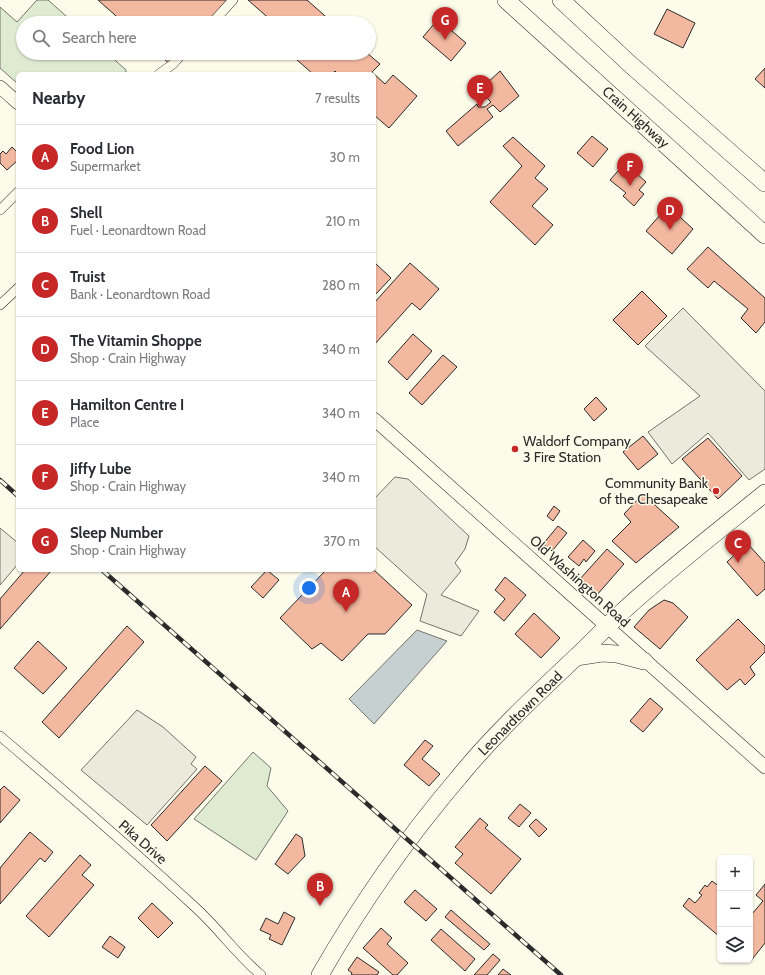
<!DOCTYPE html>
<meta charset="utf-8">
<style>
:root{--surface:#fff;--page:#f7f7f7;--text:#2b2b33;--muted:#7c7c81;--line:#e1e1e2;--accent:#c62828}
body{margin:0;font-family:Cabin,sans-serif;background:var(--page);color:var(--text)}
.controls{position:absolute;right:12px;bottom:12px;display:grid;overflow:hidden;border-radius:6px;box-shadow:0 1px 3px #0004}
.controls button{width:36px;height:36px;display:grid;place-items:center;padding:0;border:0;border-bottom:1px solid var(--line);background:var(--surface);color:var(--text);font:20px sans-serif}
.you{position:absolute;left:309px;top:588px;width:14px;height:14px;margin:-10px;border:3px solid #fff;border-radius:50%;background:#1a73e8;box-shadow:0 0 0 6px #1a73e833}
.badge{display:grid;place-items:center;width:26px;height:26px;border-radius:50%;background:var(--accent);color:#fff;font-size:13px;font-weight:700}
.pin{position:absolute;translate:-50% -33px;filter:drop-shadow(0 1px 2px #0008)}
.pin::after{content:'';position:absolute;top:21px;width:14px;height:12px;background:inherit;clip-path:polygon(0 0,100% 0,50% 100%)}
.list{margin:0;padding:0;list-style:none}
h2{display:flex;justify-content:space-between;align-items:center;height:52px;margin:0;padding:0 16px;font-size:17px}
h2 small{font-size:13px;font-weight:400;color:var(--muted)}
.list li{display:grid;grid-template-columns:26px 1fr auto;gap:12px;align-items:center;box-sizing:border-box;height:64px;padding:0 16px;border-top:1px solid var(--line)}
.list b{display:block;font-size:15px;white-space:nowrap}
.list p{margin:0;font-size:13px;white-space:nowrap;color:var(--muted)}
.list em{font-size:13px;font-style:normal;color:var(--muted)}
.icon{flex:none;width:22px;height:22px;fill:none;stroke:currentColor;stroke-width:2;stroke-linecap:round;stroke-linejoin:round}
.map{position:relative;flex:none;width:765px;height:975px;overflow:hidden}
.search{position:absolute;background:var(--surface);box-shadow:0 1px 3px #0004;left:16px;top:16px;width:360px;height:44px;display:flex;align-items:center;gap:10px;box-sizing:border-box;padding:0 14px;border-radius:22px;color:var(--muted);font-size:15px}
.panel{position:absolute;background:var(--surface);box-shadow:0 1px 3px #0004;left:16px;top:72px;width:360px;height:500px;border-radius:6px}
.map>svg:first-child{display:block}
</style>
<div class="map">
<svg width="765" height="975" viewBox="0 0 765 975">
<rect width="100%" height="100%" fill="#fdfbea"/>
<g fill="#deebd1" stroke="#74746e">
<path d="M37,0H48L74,23H23V53H107L126,70V74H18V84L0,68V7L17,22Z"/>
<path d="M253,752L271,768L267,786L288,811L256,860L194,819Z"/>
</g>
<g fill="#eceadb" stroke="#74746e">
<path d="M683,308L765,391V469L749,480L708,433L672,464L648,432L700,396L645,346Z"/>
<path d="M395,477L408,479L469,536L465,549L455,563L461,571L441,595L479,611L461,636L420,621L427,594L374,546V499Z"/>
<path d="M0,528L18,543V564L0,585Z"/>
<path d="M137,710L163,727L196,757L191,764L197,769L147,825L81,770Z"/>
</g>
<path fill="#c7d0d0" stroke="#74746e" d="M417,630L447,641L374,724L349,699Z"/>
<g fill="#f2b8a0" stroke="#2b2b2b">
<path d="M98,0H229L208,23H124Z"/>
<path d="M248,0H307L333,23H274Z"/>
<path d="M667,9L695,23L683,48L654,34Z"/>
<path d="M438,19L466,43L451,61L423,37Z"/>
<path d="M157,53H182L171,65Z"/>
<path d="M289,53H367L380,64L372,72L385,84L393,75L417,96L389,128L374,115V74H338L335,71L332,74H313Z"/>
<path d="M765,68V88L755,79Z"/>
<path d="M500,71L519,96L500,112L493,105L487,109L493,117L458,146L446,131L477,104L478,107H485L491,102L485,96L486,84Z"/>
<path d="M592,136L608,149L593,167L577,153Z"/>
<path d="M513,137L545,166L535,178L548,189L532,206L553,225L535,245L490,202L522,166L503,146Z"/>
<path d="M12,147L18,153V160L7,170L0,163V154L3,151L6,154Z"/>
<path d="M625,163L646,182L639,190L644,194L634,206L623,196L626,193L610,180Z"/>
<path d="M668,206L693,229L672,254L646,231Z"/>
<path d="M708,247L765,298V322L756,333L741,318L748,309L714,281L708,288L687,269Z"/>
<path d="M374,262L391,278L374,296Z"/>
<path d="M410,263L439,289L420,310L412,303L374,345V303Z"/>
<path d="M642,291L667,316L638,345L613,320Z"/>
<path d="M413,334L432,351L407,380L388,362Z"/>
<path d="M443,355L457,367L422,405L409,393Z"/>
<path d="M596,397L607,409L594,421L584,409Z"/>
<path d="M643,436L658,454L638,470L623,452Z"/>
<path d="M708,438L742,476L718,499L682,459Z"/>
<path d="M643,494L679,527L636,563L612,541L631,522L624,514Z"/>
<path d="M554,506L560,511L553,521L547,516Z"/>
<path d="M558,526L567,533L552,551L543,544Z"/>
<path d="M583,540L595,551L586,562L584,559L579,566L568,557Z"/>
<path d="M747,543L765,563V589L757,596L727,562Z"/>
<path d="M607,549L624,564L596,596L579,580Z"/>
<path d="M25,570H52L0,629V599Z"/>
<path d="M267,570L279,580L263,598L251,587Z"/>
<path d="M326,570H374L412,605L385,634H368L342,661L321,643L312,649L280,618Z"/>
<path d="M505,577L526,595L504,621L494,612L505,599L495,590Z"/>
<path d="M664,600L673,603L688,617L660,649L634,627L649,610Z"/>
<path d="M534,613L560,638L541,658L515,634Z"/>
<path d="M738,619L765,646V652L750,667L755,675L745,685L740,679L727,690L696,660Z"/>
<path d="M127,626L144,642L59,738L42,722Z"/>
<path d="M38,641L67,668L43,694L14,668Z"/>
<path d="M650,698L663,709L643,732L630,721Z"/>
<path d="M425,740L433,746L422,759L440,774L429,786L404,765Z"/>
<path d="M205,766L222,781L167,841L151,825Z"/>
<path d="M4,786L20,800L0,823V790Z"/>
<path d="M520,804L531,813L519,827L508,818Z"/>
<path d="M480,818L488,825L485,828L521,859L491,894L455,863L463,854L455,847Z"/>
<path d="M536,819L547,829L539,837L529,826Z"/>
<path d="M30,832L53,852L45,862L40,858L0,904V868Z"/>
<path d="M296,834L302,838L305,856L288,874L275,864Z"/>
<path d="M80,855L91,865L82,875L94,885L49,937L26,916Z"/>
<path d="M712,881L720,887V937L683,906L689,898L695,903L702,895L699,893L705,885L707,887Z"/>
<path d="M765,884V943L750,962L747,960H750V912L752,914L763,901L756,895Z"/>
<path d="M415,890L437,909L426,921L404,902Z"/>
<path d="M152,903L173,923L158,938L138,918Z"/>
<path d="M451,910L490,944L484,950L445,917Z"/>
<path d="M284,912L295,918L282,945L269,939L271,935L260,930L266,918L278,924Z"/>
<path d="M381,928L392,938L387,944L408,963L397,975H393L363,948Z"/>
<path d="M441,929L475,959L465,971L431,940Z"/>
<path d="M110,936L125,947L118,958L102,947Z"/>
<path d="M493,954L500,960L487,975H474Z"/>
<path d="M357,957L379,972L377,975H351L352,973L348,970Z"/>
<path d="M503,969L511,975H498Z"/>
</g>
<g fill="none" stroke-linecap="round" stroke-linejoin="round">
<defs>
<g id="street">
<path d="M212,23L233,0"/>
<path d="M159,74L173,64L183,53"/>
<path d="M0,210L18,192"/>
<path d="M0,305L18,288"/>
<path d="M0,736C66,792 132,849 196,908C219,929 237,955 261,975"/>
</g>
<g id="secondary">
<path d="M0,87L18,103"/>
<path d="M374,419C505,534 634,652 765,767"/>
</g>
<g id="highway">
<path d="M506,0L765,235"/>
<path d="M561,0L631,65L765,183"/>
<path d="M576,657L602,653L617,654L644,661"/>
<path d="M320,975C360,905 407,838 459,777C494,734 535,696 575,658C591,643 606,627 622,612C668,570 717,532 765,493"/>
</g>
</defs>
<use href="#street" stroke="#2b2b2b" stroke-width="10"/>
<use href="#secondary" stroke="#2b2b2b" stroke-width="14"/>
<use href="#highway" stroke="#2b2b2b" stroke-width="18"/>
<use href="#street" stroke="#fdfbea" stroke-width="9"/>
<use href="#secondary" stroke="#fdfbea" stroke-width="13"/>
<use href="#highway" stroke="#fdfbea" stroke-width="17"/>
<defs>
<g id="rail">
<path d="M0,480L18,496"/>
<path d="M102,570L561,975"/>
</g>
</defs>
<use href="#rail" stroke="#2b2b2b" stroke-width="4.5"/>
<use href="#rail" stroke="#fdfbea" stroke-width="3" stroke-dasharray="9" stroke-linecap="butt"/>
</g>
<g fill="#c62828" stroke="#fdfbea" stroke-width="1.5">
<circle cx="515" cy="449" r="4"/>
<circle cx="716" cy="491" r="4"/>
</g>
<g text-anchor="middle" stroke-width="3" stroke-linejoin="round" paint-order="stroke">
<g font-size="14" fill="#2b2b2b" stroke="#fdfbea">
<text transform="translate(636 117) rotate(42)" y="5">Crain Highway</text>
<text transform="translate(580 581) rotate(42)" y="5">Old Washington Road</text>
<text transform="translate(520 713) rotate(-45)" y="5">Leonardtown Road</text>
<text transform="translate(143 842) rotate(41)" y="5">Pika Drive</text>
</g>
<g font-size="14" fill="#2b2b2b" stroke="#fdfbea" text-anchor="start">
<text x="523" y="446">Waldorf Company<tspan x="523" dy="16">3 Fire Station</tspan></text>
<text x="708" y="488" text-anchor="end">Community Bank<tspan x="708" dy="16">of the Chesapeake</tspan></text>
</g>
</g>
</svg>
<div class="controls">
<button>+</button>
<button>−</button>
<button><svg class="icon" aria-label="layers" viewBox="0 0 24 24"><path d="M12 4l9 5-9 5-9-5zM3 14l9 5 9-5"/></svg></button>
</div>
<div class="you"></div>
<div class="pin badge" style="left:346px;top:612px">A</div>
<div class="pin badge" style="left:320px;top:906px">B</div>
<div class="pin badge" style="left:738px;top:563px">C</div>
<div class="pin badge" style="left:670px;top:230px">D</div>
<div class="pin badge" style="left:480px;top:108px">E</div>
<div class="pin badge" style="left:630px;top:186px">F</div>
<div class="pin badge" style="left:445px;top:40px">G</div>
<div class="search"><svg class="icon" aria-label="search" viewBox="0 0 24 24"><circle cx="10" cy="10" r="6"/><path d="M15 15l6 6"/></svg>Search here</div>
<section class="panel">
<h2>Nearby<small>7 results</small></h2>
<ul class="list">
<li><span class="badge">A</span><div><b>Food Lion</b><p>Supermarket</p></div><em>30 m</em></li>
<li><span class="badge">B</span><div><b>Shell</b><p>Fuel · Leonardtown Road</p></div><em>210 m</em></li>
<li><span class="badge">C</span><div><b>Truist</b><p>Bank · Leonardtown Road</p></div><em>280 m</em></li>
<li><span class="badge">D</span><div><b>The Vitamin Shoppe</b><p>Shop · Crain Highway</p></div><em>340 m</em></li>
<li><span class="badge">E</span><div><b>Hamilton Centre I</b><p>Place</p></div><em>340 m</em></li>
<li><span class="badge">F</span><div><b>Jiffy Lube</b><p>Shop · Crain Highway</p></div><em>340 m</em></li>
<li><span class="badge">G</span><div><b>Sleep Number</b><p>Shop · Crain Highway</p></div><em>370 m</em></li>
</ul>
</section>
</div>
